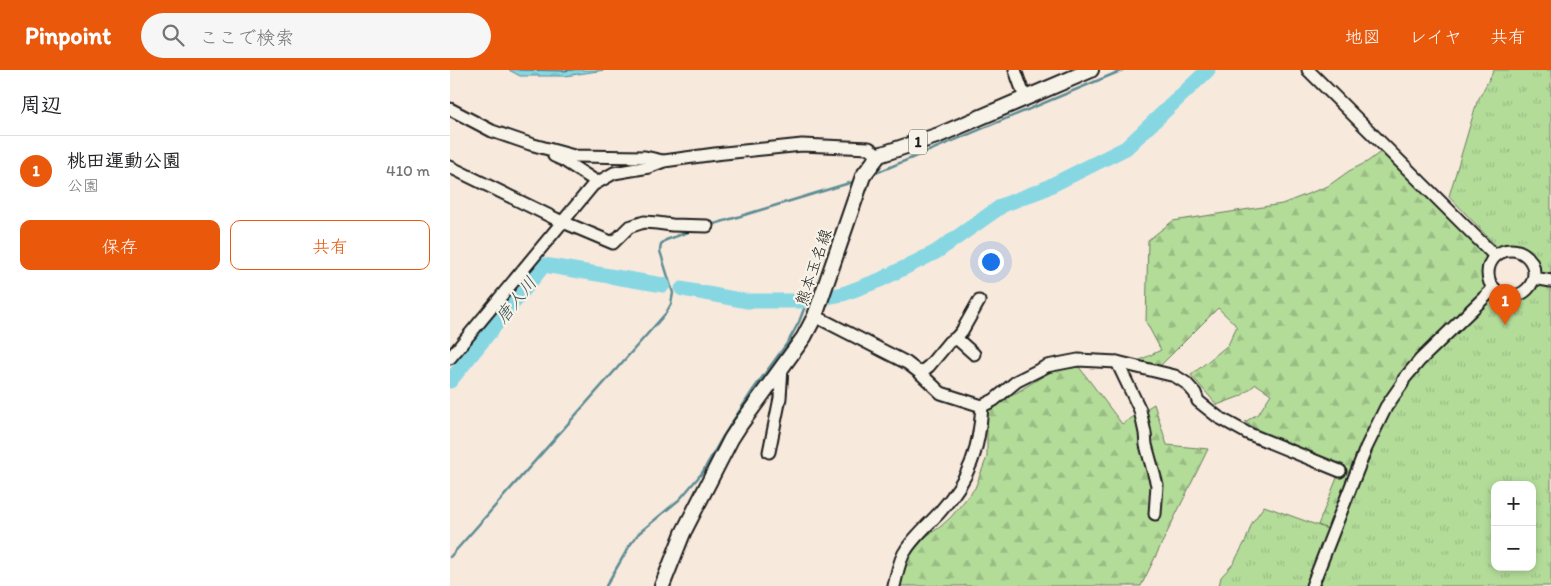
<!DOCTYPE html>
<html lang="ja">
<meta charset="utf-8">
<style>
:root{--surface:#fff;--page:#f6f6f6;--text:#202124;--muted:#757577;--line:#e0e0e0;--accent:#ea580c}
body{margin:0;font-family:Itim,"Klee One",sans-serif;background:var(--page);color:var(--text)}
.controls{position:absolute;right:15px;bottom:15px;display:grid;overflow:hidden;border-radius:10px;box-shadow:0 2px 8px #0003}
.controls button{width:45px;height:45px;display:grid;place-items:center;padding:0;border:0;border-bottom:1px solid var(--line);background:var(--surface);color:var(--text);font:25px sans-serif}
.you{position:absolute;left:540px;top:191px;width:18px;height:18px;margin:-12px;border:4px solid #fff;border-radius:50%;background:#1a73e8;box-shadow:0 0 0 8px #1a73e833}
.badge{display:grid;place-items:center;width:32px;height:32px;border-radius:50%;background:var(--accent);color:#fff;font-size:16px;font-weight:700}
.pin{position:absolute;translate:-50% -41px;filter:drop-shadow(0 1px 2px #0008)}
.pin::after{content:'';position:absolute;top:26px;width:18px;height:15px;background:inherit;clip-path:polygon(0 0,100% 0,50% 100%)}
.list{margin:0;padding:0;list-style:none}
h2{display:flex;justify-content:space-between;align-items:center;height:65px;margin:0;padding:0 20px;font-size:21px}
h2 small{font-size:16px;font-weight:400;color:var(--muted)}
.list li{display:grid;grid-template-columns:32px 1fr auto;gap:15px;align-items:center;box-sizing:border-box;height:70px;padding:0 20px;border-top:1px solid var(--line)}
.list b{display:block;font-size:19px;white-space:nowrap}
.list p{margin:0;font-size:16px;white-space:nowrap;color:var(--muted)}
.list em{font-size:16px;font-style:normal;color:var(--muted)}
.actions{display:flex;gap:10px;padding:15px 20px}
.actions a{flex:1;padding:11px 0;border:1px solid var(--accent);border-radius:10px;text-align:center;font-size:18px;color:var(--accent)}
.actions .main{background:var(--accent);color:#fff}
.icon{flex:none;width:28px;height:28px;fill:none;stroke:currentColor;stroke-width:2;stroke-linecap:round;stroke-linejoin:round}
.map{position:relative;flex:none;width:1101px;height:516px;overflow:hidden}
header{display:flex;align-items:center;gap:30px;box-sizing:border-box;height:70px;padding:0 25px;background:var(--accent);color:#fff}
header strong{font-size:24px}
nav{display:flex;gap:28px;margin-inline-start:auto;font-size:18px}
.search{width:350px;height:45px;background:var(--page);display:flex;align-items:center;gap:12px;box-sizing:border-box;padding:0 18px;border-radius:28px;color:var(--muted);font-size:19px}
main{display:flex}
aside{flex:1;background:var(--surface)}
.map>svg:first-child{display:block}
</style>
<header>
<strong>Pinpoint</strong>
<div class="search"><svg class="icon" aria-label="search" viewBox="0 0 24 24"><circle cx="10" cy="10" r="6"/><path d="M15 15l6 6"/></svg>ここで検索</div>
<nav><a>地図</a><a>レイヤ</a><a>共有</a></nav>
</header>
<main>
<aside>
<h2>周辺<small></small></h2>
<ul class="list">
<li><span class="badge">1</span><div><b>桃田運動公園</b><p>公園</p></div><em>410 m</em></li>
</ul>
<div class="actions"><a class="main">保存</a><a>共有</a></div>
</aside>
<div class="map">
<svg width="1101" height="516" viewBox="0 0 1101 516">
<defs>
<pattern id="forest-firs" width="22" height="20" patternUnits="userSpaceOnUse" patternTransform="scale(1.25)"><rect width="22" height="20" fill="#b3dc99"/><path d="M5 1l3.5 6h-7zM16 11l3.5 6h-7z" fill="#99bc83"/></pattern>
<pattern id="park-tufts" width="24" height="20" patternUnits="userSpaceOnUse" patternTransform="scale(1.25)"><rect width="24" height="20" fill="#b3dc99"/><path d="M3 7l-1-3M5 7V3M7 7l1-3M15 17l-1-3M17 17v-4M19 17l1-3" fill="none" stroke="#99bc83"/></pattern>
<pattern id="water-waves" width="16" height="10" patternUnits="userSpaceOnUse" patternTransform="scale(1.25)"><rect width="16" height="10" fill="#87d7e3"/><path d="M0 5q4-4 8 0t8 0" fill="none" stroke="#74b8c2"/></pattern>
</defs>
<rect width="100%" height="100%" fill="#f8e9dd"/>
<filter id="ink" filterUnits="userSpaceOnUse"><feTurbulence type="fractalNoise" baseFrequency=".02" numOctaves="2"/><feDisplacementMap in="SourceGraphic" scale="10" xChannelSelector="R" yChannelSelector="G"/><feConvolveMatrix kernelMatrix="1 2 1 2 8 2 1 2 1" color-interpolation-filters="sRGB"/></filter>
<g filter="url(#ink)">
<g fill="url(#forest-firs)" stroke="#687c5a">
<path d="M936,78L1042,184C1035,195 1033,205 1041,217L884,461L868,455L891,398L810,362L795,352L809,343L821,324L806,314L791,326L767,335L741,305L778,275L787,256L768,238L708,298L688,291L711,280L696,252L698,170L723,151L832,134L878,116L899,101L917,92Z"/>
<path d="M629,297L672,354L704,334L717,375L758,379L691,516H444L455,480L490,457L501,447L525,418L537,387V342L556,329L603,300Z"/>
</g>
<g fill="url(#park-tufts)" stroke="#687c5a" fill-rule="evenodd">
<path d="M1044,0H1101V516H868L904,392L941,328L952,314L1042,224C1076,252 1101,203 1077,180C1068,174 1058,174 1048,178L999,126L1027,32ZM1045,415H1082V497H1045Z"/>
<path d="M814,436L883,461L862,516H769L771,507L783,494L796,470L802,453Z"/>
</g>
<path fill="url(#water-waves)" stroke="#5c8c93" d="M59,0H155L115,6H70Z"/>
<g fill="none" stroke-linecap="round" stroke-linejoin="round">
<path stroke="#47676c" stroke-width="1" d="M69,0L114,1L123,0"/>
<g stroke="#5c8c93" stroke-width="2.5">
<path d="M421,105L673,0"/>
<path d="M261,155L406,111"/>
<path d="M0,487L216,243L221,234L223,223L210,181L211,174L216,170L241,161"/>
<path d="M156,516L180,475L189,463L230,429L252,403L272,368L303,320L338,272L349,252L357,231"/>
</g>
<g stroke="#87d7e3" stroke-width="15">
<path d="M232,219L296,231H357L393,224L430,210L486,182L553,135L592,120L676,78L758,0"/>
<path d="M0,311L94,195L213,215"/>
</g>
<defs>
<g id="minor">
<path d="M565,0L575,28"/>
<path d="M858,0L1045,186"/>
<path d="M0,39L42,61L80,74L124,86L195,87L213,91"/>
<path d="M104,86L113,90L147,112"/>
<path d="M0,97L106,149L163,173L179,157L194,152L207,153L222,155L257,156"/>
<circle cx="1061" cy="203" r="23"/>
<path d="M1084,208L1101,211"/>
<path d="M365,246L457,293L470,303L491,323L532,336L544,330L567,311L597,296L628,290L667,292L725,306L736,313L745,323L748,331L768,347L797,363L890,401"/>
<path d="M506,268L524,284"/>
<path d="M0,288L143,115L164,103L199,97L214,91L265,84L352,75L419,78L429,85"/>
<path d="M667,292L690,340L695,363L696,375L707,415L705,444"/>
<path d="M470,303L479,296L499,272L506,268L512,261L529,231"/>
<path d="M319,382L330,328L332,298"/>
<path d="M444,516C447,505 449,489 456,480C464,467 479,454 489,443C520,408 529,381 532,336"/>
<path d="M862,516L916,378L936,337L952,314L954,309L970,290L1044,218"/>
</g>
<path id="major" d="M212,516L233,463L281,369L290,355L354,267L365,246L413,106L429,85L489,65L641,0"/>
</defs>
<use href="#minor" stroke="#1c1c1c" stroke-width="15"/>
<use href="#major" stroke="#1c1c1c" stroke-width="18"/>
<use href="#minor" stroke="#f7f3e8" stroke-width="11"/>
<use href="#major" stroke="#f7f3e8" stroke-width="14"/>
</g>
</g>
<g text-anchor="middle" stroke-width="4.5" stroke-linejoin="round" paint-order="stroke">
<rect fill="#f7f3e8" stroke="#5e5c59" stroke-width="1" x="459" y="59.5" width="18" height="25" rx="4"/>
<g font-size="15" font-weight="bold" fill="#1c1c1c">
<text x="468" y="77">1</text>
</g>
<g font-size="16" fill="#1c1c1c" stroke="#f7f3e8">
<text transform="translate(363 197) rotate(-71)" y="6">熊本玉名線</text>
</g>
<g font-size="18" font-style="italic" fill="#3c5458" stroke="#f7f3e8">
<text transform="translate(66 230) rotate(-51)" y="6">唐人川</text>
</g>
</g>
</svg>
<div class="controls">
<button>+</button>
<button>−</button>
</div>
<div class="you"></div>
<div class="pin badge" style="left:1055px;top:255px">1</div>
</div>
</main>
